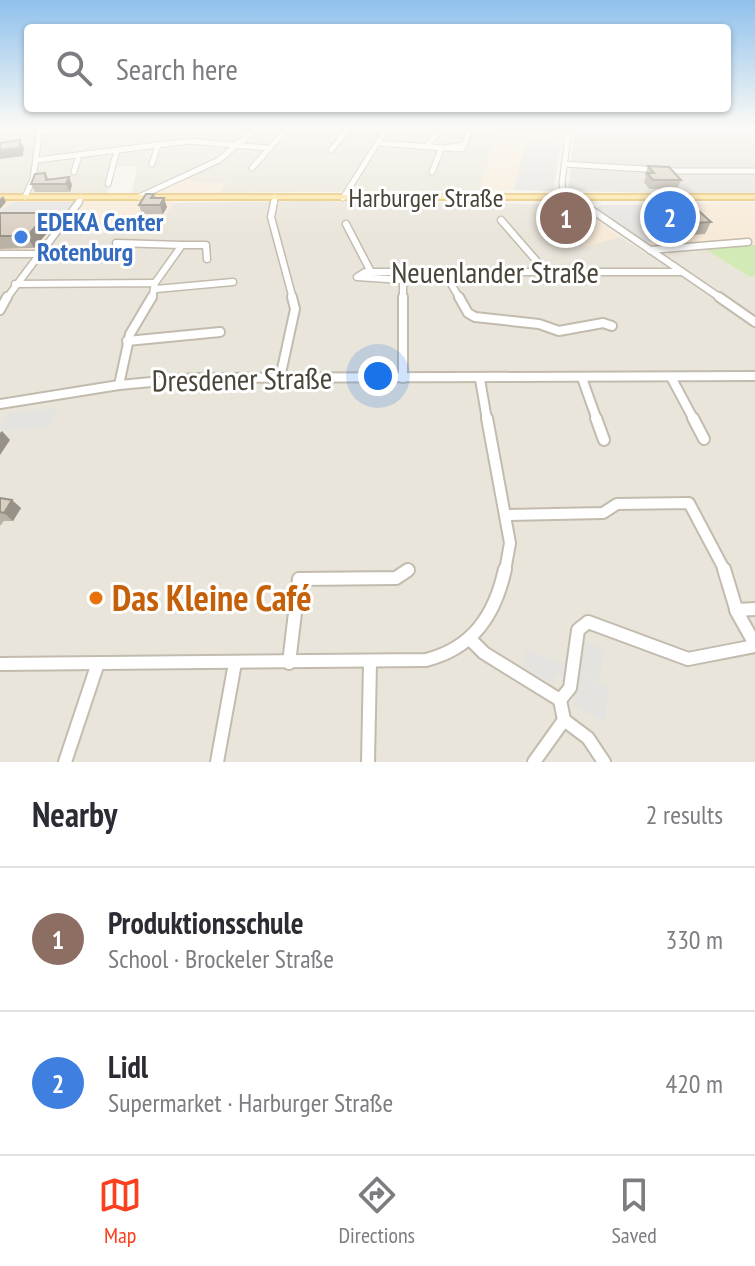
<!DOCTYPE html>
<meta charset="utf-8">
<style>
:root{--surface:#fff;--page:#f7f7f7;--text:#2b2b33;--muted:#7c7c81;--line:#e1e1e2;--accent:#fc3f1d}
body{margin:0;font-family:"PT Sans Narrow",sans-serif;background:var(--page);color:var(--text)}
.you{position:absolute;left:378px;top:376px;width:28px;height:28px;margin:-20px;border:6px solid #fff;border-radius:50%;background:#1a73e8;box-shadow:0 0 0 12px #1a73e833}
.badge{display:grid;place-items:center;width:52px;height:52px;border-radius:50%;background:var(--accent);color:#fff;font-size:26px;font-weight:700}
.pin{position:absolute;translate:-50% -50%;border:4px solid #fff;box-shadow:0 2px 8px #0006}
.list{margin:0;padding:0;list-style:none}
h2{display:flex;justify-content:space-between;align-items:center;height:104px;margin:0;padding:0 32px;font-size:34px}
h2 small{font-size:26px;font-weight:400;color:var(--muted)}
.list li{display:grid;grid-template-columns:52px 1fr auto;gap:24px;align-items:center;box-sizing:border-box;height:144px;padding:0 32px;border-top:2px solid var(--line)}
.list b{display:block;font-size:30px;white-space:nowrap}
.list p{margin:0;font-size:26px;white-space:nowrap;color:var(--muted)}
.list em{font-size:26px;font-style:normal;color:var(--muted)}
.icon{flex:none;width:44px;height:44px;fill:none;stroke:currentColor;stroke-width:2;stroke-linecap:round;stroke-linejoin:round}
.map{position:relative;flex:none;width:755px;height:762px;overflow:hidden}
.search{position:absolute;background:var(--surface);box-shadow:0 2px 6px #0004;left:24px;right:24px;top:24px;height:88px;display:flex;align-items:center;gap:20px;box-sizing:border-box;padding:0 28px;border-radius:8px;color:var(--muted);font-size:30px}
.sheet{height:392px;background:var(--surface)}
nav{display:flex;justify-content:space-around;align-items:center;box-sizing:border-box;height:112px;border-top:2px solid var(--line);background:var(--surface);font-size:22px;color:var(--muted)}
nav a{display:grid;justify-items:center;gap:4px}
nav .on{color:var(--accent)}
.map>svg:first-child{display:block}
</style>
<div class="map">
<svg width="755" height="762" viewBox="0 0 755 762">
<rect width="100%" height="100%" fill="#f6f3ec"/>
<g fill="#eae5da">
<path d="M0,128H497L480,190L220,193L224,183H199L184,178L149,194L132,193L137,166L116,167L107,193H0Z"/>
<path d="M311,201L539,204L584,246L621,237L647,254L703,248L750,277L755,276V762H0V256L59,232L112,233L127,223H161L173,203Z"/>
</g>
<g fill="#f7ead8">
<path d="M497,128H564L553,191L480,190Z"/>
<path d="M184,178L199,183H225L220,193L149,194Z"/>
<path d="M0,201H174L161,223H128L112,233L58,232L40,254H0Z"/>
<path d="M755,202V245L659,251L597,208L600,205Z"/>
<path d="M539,204H575L621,237L584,247Z"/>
</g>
<path fill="#e6e2dd" d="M575,128H755V195L568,191Z"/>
<path fill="#d2eab5" d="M755,245V276L750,277L703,248Z"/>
<g fill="#e5e3e0">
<path d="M529,139L561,145L553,191L514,190L523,150Z"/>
<path d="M14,202H77L59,225L4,223L0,211Z"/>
<path d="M600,205H642L674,242H645L597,208Z"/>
<path d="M59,408L49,429L0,430L8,413Z"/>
<path d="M582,640L604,649L600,681L578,671Z"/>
<path d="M526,649L568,667L566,678L556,674L555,684L523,668Z"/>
<path d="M577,673L609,687L605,722L573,706Z"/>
</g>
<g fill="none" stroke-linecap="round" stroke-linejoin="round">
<defs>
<g id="street-far4">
<path d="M367,128L386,130"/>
<path d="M40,132L73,128"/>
<path d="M378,143L444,148"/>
<path d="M428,144L442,128"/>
<path d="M464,145L462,149L444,148Z"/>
<path d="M464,145L470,131"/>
<path d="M331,150L349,128"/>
<path d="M37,160L190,141L268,148"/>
<path d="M152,164L158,145"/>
<path d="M564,164L676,171H755"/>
<path d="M252,168L285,131"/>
<path d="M74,172L79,155"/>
<path d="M432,172L442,147"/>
<path d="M108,184L117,150"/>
<path d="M25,197L33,179L40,128"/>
<path d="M139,197L219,160L257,128"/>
<path d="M343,198L387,128"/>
<path d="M564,198L562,183L569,128"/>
<path d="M574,198L583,204"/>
<path d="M78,204L81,197"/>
<path d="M274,204L275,197"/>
</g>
<g id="street-far3">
<path d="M274,202L271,217L293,299"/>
<path d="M580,202L722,299"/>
<path d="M501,220L547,273"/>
<path d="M346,224L371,272"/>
<path d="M116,243L182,245L155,283"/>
<path d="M182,245H206L207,259"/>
<path d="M650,250L748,242"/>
<path d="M0,254H40"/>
<path d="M444,272L460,299"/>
<path d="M403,275V299"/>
<path d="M402,280L357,277L365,272H681"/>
<path d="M15,284L155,283L152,299"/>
<path d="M156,289L233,282"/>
<path d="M6,299L79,202"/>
</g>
<g id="street-far2">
<path d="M403,297V378"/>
<path d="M459,297L468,313L475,317L539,324L559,331L603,323L612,326"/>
<path d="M719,297L755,322"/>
<path d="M0,310L7,297"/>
<path d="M127,341L220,332"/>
<path d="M671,377L694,420"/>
<path d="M280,378L295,309L292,297"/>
<path d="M582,378L597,420"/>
<path d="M480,379L487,420"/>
<path d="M119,385L130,334L152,297"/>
<path d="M0,404L119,385L195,378L755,376"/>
</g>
<g id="street-far1">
<path d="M487,418L510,543L505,571"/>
<path d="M596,418L604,440"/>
<path d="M693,418L704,439"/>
<path d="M505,515L603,513L617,504L689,503L725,571"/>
</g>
<g id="street">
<path d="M724,569L737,612L755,644"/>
<path d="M736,610L755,609"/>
<path d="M471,640L484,653L560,700L564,720L588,738L604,762"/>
<path d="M289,663L299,579L396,578L408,570"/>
<path d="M0,664L426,660C473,648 495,615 505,569"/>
<path d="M560,700L570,688L578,630L588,622L688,659L755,646"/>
<path d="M65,762L98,663"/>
<path d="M217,762L235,663"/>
<path d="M368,762L370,663"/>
<path d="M534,762L564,720"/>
</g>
<rect id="primary" x="0" y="195" width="755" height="4"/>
</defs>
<use href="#street-far4" stroke="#c2bbae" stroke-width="7"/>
<use href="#street-far3" stroke="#c2bbae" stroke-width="9"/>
<use href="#street-far2" stroke="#c2bbae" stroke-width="12"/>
<use href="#street-far1" stroke="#c2bbae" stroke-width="14"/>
<use href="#street" stroke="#c2bbae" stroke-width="16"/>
<use href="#primary" stroke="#e6c16a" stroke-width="4"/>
<use href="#street-far4" stroke="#fff" stroke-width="5"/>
<use href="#street-far3" stroke="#fff" stroke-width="6"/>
<use href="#street-far2" stroke="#fff" stroke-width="8"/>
<use href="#street-far1" stroke="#fff" stroke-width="10"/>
<use href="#street" stroke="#fff" stroke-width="12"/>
<use href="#primary" fill="#ffe39c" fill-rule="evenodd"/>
</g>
<g fill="#bab2a6">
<path d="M648,166L681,180L677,189H649L644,182L646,177L645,175Z"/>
<path d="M45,173L49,179L69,177L72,185L70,192H35L31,184Z"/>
<path d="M154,194L156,198L167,207L163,214H142L139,205Z"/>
<path d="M652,196L711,222L705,234L677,236L647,208Z"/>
<path d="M0,213L54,225L34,248L0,249Z"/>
<path d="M0,498L21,508L13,521H4L0,526Z"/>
</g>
<g fill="#979187">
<path d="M20,140L24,148L23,156L0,159V150Z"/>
<path d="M69,177L72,185L70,192L66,184Z"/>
<path d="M3,196L6,202L0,209V199Z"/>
<path d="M164,198L167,207L163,214L160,205Z"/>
<path d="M48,213L54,225L34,248L27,236Z"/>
<path d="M2,431L10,440L0,455V433Z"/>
<path d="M12,500L21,508L13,521L4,513Z"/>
</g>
<g fill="#d8cfc1" stroke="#979187" stroke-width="2">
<path d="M20,140L19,148L0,150V143Z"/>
<path d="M648,166L669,167L681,180H653L647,173H654Z"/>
<path d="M45,173L46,180L69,177L66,184H31L35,174Z"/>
<path d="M146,194H154L151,198H164L160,205H139Z"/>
<path d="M652,196H682L711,222L683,224Z"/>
<path d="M0,213H48L27,236H0Z"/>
<path d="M0,498L12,500L4,513L0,512Z"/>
</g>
<linearGradient id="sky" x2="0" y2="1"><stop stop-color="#8fc1ec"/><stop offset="0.54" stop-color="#fbfaf6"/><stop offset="1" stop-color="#fbfaf6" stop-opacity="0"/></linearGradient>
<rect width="755" height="235" fill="url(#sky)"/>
<circle fill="#3f7fe0" stroke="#fff" stroke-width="3" cx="21" cy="237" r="8"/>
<circle fill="#e8710a" stroke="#fff" stroke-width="3" cx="96" cy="598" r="8"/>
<g text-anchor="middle" stroke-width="6" stroke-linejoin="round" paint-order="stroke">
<g font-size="26" fill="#4b4439" stroke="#fff">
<text x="426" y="207">Harburger Straße</text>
</g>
<g font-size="26" font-weight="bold" fill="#366cbe" stroke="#fff" text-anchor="start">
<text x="37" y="231">EDEKA Center<tspan x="37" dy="30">Rotenburg</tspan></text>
</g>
<g font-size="30" fill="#4b4439" stroke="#fff">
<text x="495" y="283">Neuenlander Straße</text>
<text transform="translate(242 380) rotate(-1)" y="10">Dresdener Straße</text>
</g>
<g font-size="36" font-weight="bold" fill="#c56008" stroke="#fff" text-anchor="start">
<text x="112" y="611">Das Kleine Café</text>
</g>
</g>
</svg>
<div class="you"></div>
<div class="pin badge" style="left:566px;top:218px;background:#8d6e63">1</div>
<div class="pin badge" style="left:670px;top:217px;background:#3f7fe0">2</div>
<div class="search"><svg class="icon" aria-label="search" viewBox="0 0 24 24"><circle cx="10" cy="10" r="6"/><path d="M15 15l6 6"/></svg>Search here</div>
</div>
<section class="sheet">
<h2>Nearby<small>2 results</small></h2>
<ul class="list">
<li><span class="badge" style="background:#8d6e63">1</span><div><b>Produktionsschule</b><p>School · Brockeler Straße</p></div><em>330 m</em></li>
<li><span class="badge" style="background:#3f7fe0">2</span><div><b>Lidl</b><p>Supermarket · Harburger Straße</p></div><em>420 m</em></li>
</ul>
</section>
<nav>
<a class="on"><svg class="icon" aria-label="map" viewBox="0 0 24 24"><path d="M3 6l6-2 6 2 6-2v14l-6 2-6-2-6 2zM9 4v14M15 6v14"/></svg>Map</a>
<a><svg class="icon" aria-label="directions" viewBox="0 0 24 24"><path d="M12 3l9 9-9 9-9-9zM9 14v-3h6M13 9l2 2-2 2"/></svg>Directions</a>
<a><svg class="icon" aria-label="saved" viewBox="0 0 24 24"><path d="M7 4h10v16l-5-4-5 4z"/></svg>Saved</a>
</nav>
